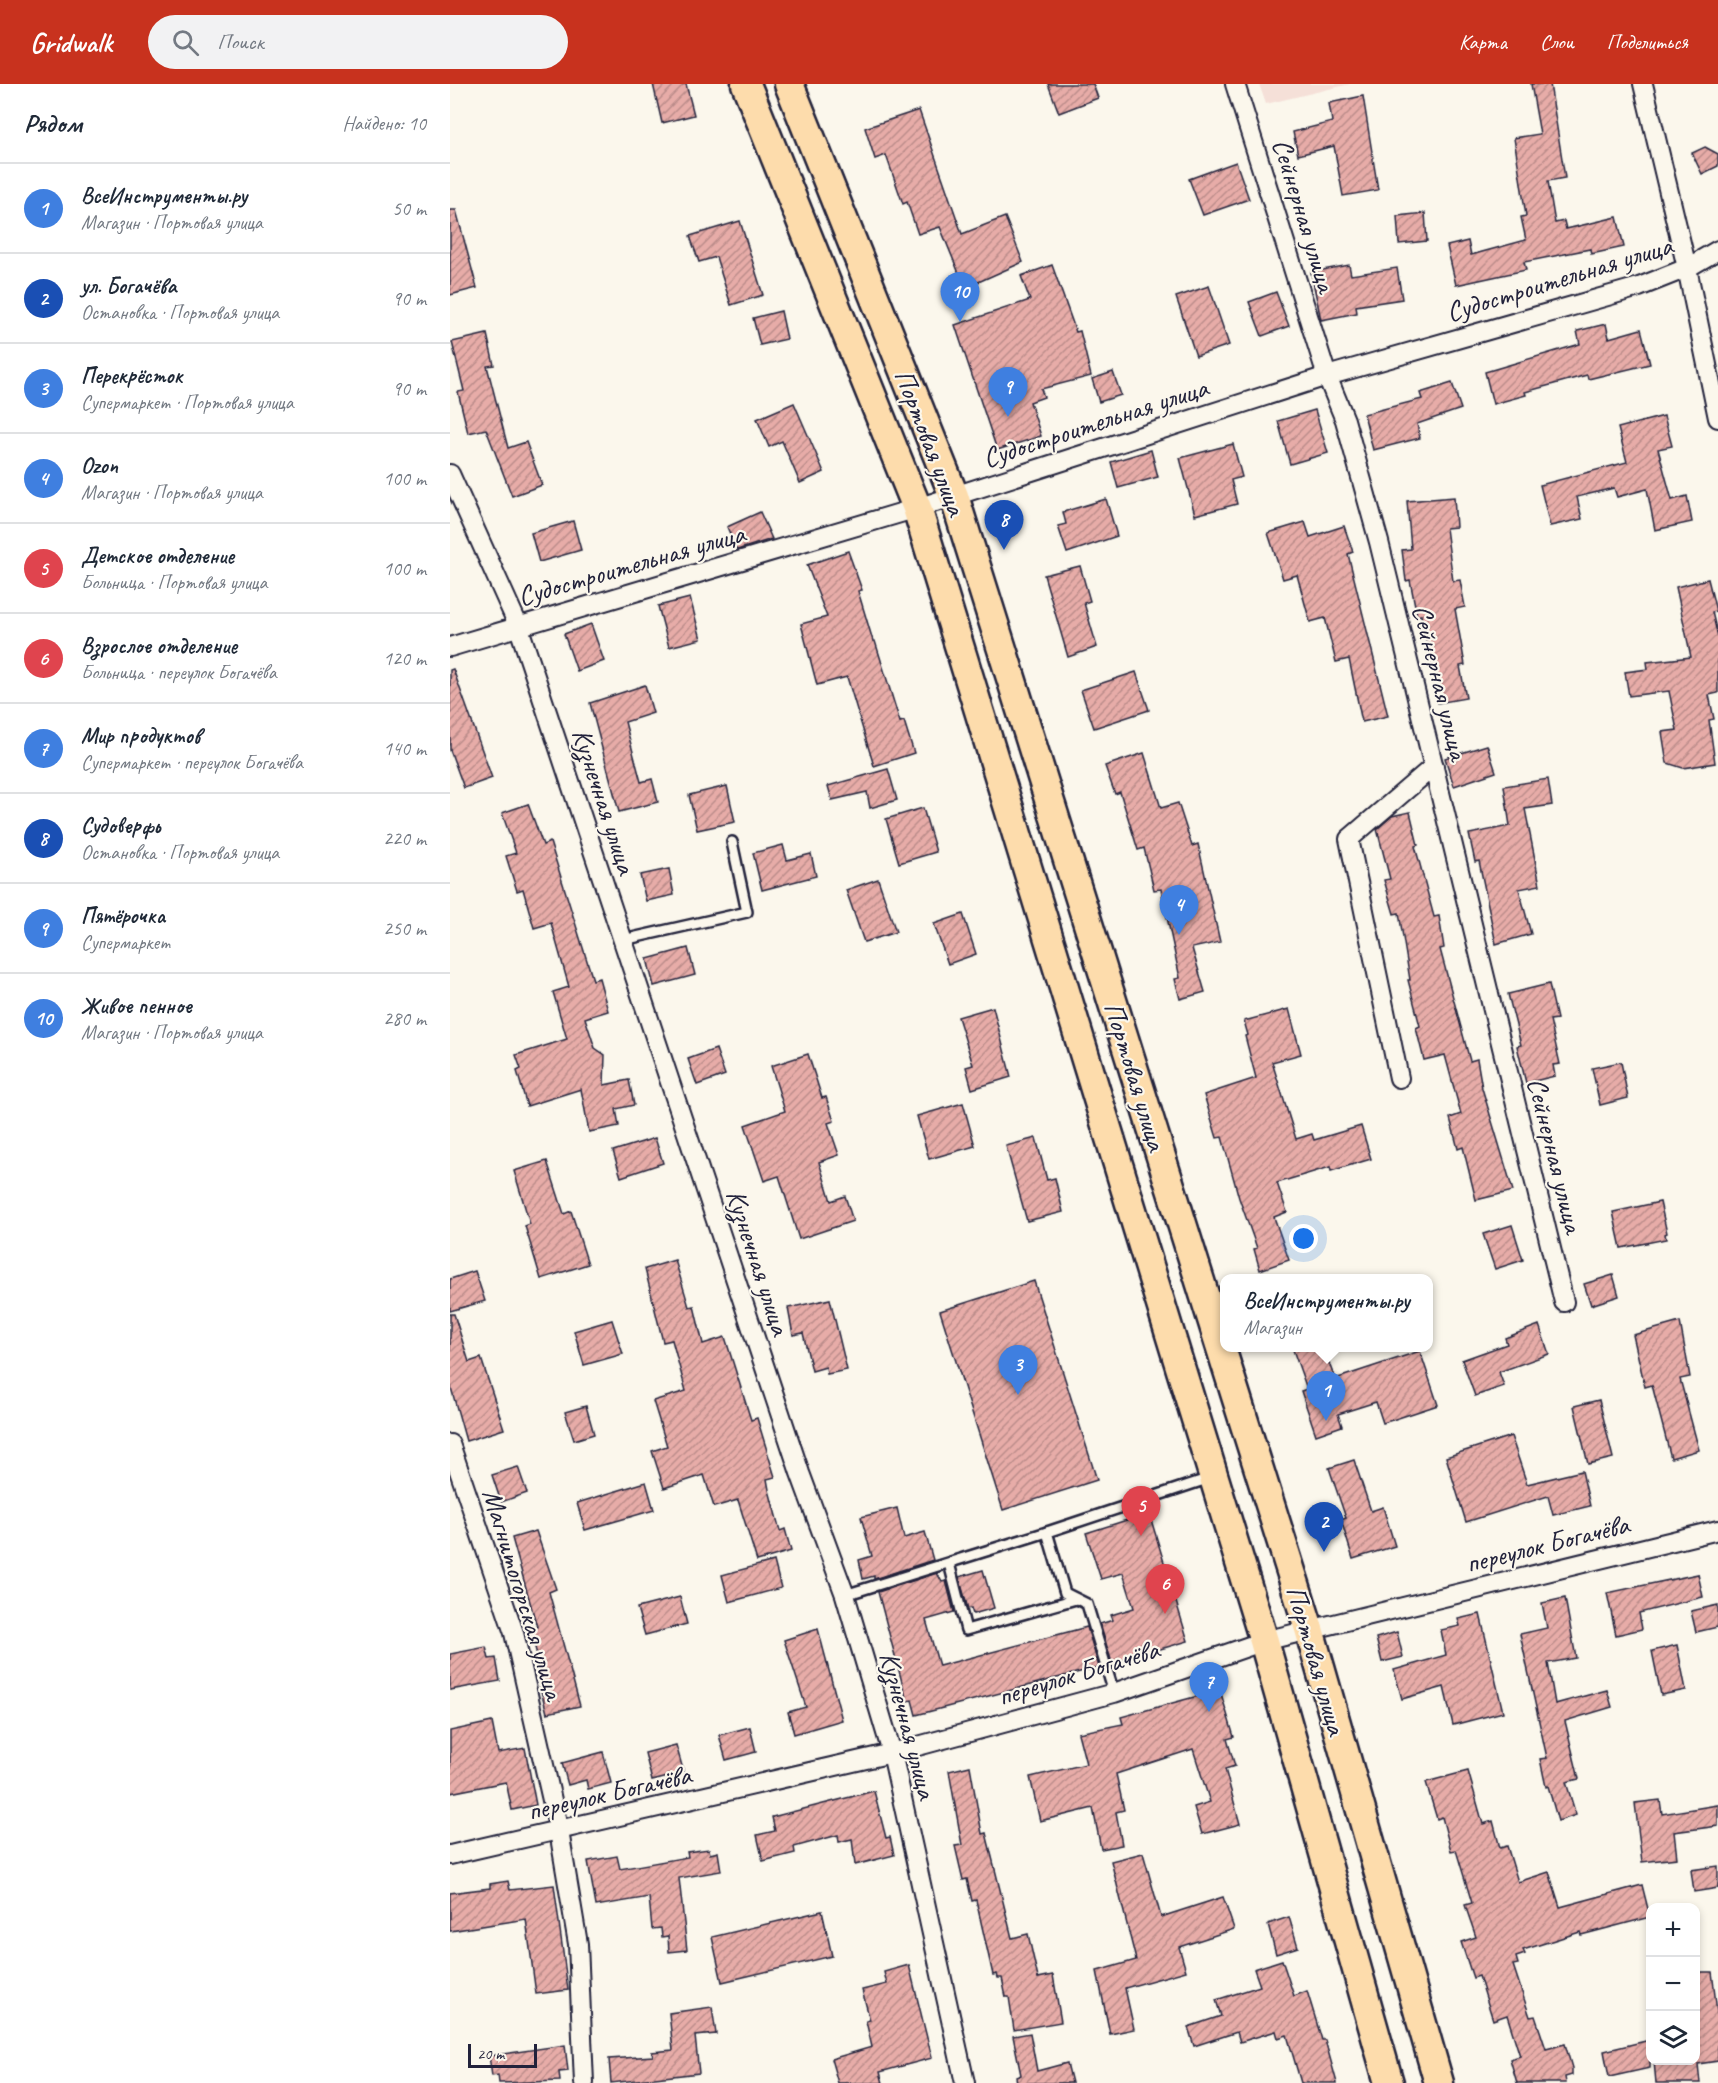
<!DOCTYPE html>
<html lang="ru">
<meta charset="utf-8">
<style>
:root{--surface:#fff;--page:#f2f2f3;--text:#1f2937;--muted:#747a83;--line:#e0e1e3;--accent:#c8321e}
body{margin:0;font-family:Caveat,sans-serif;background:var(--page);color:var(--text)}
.controls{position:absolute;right:18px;bottom:18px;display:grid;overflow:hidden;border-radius:12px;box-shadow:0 3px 9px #0003}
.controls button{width:54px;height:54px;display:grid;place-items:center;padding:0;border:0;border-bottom:2px solid var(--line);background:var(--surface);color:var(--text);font:30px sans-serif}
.scale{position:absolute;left:18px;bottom:15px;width:69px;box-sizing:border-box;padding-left:6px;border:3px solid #22223b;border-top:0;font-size:16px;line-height:21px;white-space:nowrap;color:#22223b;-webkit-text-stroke:4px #fbf7ec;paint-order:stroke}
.you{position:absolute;left:854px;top:1155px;width:21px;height:21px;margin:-15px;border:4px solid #fff;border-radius:50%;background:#1a73e8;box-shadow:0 0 0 9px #1a73e833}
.badge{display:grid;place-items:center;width:39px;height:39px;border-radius:50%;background:var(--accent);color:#fff;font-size:20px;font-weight:700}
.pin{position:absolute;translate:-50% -50px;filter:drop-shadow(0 2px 3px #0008)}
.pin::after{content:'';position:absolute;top:32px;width:21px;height:18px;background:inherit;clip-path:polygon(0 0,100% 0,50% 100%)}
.popup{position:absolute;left:770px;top:1190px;width:213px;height:78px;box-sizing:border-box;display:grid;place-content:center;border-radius:12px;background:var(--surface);filter:drop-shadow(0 2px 4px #0005);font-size:20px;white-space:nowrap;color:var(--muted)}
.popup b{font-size:22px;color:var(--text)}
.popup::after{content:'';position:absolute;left:50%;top:100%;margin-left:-12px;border:12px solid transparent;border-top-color:var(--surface)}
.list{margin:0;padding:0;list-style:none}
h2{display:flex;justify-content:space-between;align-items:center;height:78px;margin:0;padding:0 24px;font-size:26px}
h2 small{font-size:20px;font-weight:400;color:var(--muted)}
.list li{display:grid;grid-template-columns:39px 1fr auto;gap:18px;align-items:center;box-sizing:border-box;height:90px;padding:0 24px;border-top:2px solid var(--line)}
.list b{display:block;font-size:22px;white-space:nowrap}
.list p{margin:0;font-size:20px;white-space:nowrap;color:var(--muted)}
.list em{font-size:20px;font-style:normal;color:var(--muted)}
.icon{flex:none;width:33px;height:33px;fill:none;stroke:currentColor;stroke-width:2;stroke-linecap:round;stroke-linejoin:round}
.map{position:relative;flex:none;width:1268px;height:1999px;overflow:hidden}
header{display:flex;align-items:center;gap:36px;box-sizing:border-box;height:84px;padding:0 30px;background:var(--accent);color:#fff}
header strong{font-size:28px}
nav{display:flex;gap:33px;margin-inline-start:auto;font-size:21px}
.search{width:420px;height:54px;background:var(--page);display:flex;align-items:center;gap:15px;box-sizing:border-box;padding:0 21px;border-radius:33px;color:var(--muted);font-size:22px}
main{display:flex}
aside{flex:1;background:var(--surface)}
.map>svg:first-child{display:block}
</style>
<header>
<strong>Gridwalk</strong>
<div class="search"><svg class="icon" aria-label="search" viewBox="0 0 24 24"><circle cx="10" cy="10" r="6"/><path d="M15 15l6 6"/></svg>Поиск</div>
<nav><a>Карта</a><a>Слои</a><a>Поделиться</a></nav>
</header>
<main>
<aside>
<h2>Рядом<small>Найдено: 10</small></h2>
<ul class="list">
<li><span class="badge" style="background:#3f7fe0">1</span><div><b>ВсеИнструменты.ру</b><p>Магазин · Портовая улица</p></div><em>50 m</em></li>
<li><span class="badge" style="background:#1a4fb4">2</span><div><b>ул. Богачёва</b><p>Остановка · Портовая улица</p></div><em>90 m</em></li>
<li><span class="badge" style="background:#3f7fe0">3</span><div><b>Перекрёсток</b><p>Супермаркет · Портовая улица</p></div><em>90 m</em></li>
<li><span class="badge" style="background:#3f7fe0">4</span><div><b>Ozon</b><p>Магазин · Портовая улица</p></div><em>100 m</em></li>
<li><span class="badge" style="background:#e0444e">5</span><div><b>Детское отделение</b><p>Больница · Портовая улица</p></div><em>100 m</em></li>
<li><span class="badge" style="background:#e0444e">6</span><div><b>Взрослое отделение</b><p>Больница · переулок Богачёва</p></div><em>120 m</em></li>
<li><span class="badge" style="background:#3f7fe0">7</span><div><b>Мир продуктов</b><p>Супермаркет · переулок Богачёва</p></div><em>140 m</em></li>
<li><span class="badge" style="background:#1a4fb4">8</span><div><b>Судоверфь</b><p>Остановка · Портовая улица</p></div><em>220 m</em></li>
<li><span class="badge" style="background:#3f7fe0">9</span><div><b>Пятёрочка</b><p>Супермаркет</p></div><em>250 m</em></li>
<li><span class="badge" style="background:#3f7fe0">10</span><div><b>Живое пенное</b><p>Магазин · Портовая улица</p></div><em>280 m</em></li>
</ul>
</aside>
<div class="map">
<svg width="1268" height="1999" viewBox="0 0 1268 1999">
<defs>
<pattern id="building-hatch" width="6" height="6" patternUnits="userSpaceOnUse" patternTransform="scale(1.5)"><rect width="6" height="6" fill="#e7aca8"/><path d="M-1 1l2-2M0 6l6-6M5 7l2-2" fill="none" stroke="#bb8c8a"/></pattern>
</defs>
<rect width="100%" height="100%" fill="#fbf7ec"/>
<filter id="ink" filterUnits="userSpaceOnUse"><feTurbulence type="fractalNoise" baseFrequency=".0167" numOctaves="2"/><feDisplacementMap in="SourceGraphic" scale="12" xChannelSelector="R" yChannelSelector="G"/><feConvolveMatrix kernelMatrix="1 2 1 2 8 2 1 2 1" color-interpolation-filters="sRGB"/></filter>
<g filter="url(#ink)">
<path fill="#f5e0d8" d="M809,0H900L816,20Z"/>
<g fill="url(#building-hatch)" stroke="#22223b" stroke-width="1.5">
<path d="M203,0H236L244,31L212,39Z"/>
<path d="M598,0H643L648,14L609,29Z"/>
<path d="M1081,0H1100L1115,94L1098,97L1105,139L1114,137L1116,145L1167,133L1174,163L1141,170L1140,165L1074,178L1076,186L1006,201L997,162L1018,157L1021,171L1076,156L1071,133L1076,132L1064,54L1090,50Z"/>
<path d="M913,12L928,106L893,112L884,62L848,71L843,48L882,38L879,19Z"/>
<path d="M469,26L512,150L555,133L573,178L515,204L490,143L468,150L457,118L453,120L436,71L425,75L415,44Z"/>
<path d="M1255,63L1268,70V82L1252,90L1242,69Z"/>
<path d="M786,78L799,115L753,131L739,95Z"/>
<path d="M0,126H6L27,204L0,211Z"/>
<path d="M975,129L977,157L949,160L947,132Z"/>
<path d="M290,137L313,211L281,221L266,173L249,178L240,152Z"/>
<path d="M602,181L626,248L630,247L641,292L591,305L594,313L580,318L591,352L547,366L505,241L580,216L571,192Z"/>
<path d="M899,181L901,191L947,184L952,215L906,222L907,229L871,236L861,188Z"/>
<path d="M759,202L779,261L746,272L726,213Z"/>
<path d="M826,208L839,242L812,252L799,218Z"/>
<path d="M331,227L337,255L310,261L303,234Z"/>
<path d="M1156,240L1159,254L1191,245L1200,280L1138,295L1137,291L1075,308L1076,311L1043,320L1035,288L1130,260L1127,247Z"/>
<path d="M37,250L44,281L37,282L58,364L76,358L92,401L62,412L36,345L18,349L8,308L14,307L2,258Z"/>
<path d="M663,288L671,311L649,318L642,295Z"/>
<path d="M1002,299L1011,325L967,340L970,354L923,366L914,330L972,315L970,309Z"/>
<path d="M344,319L374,388L350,399L332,357L319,363L307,335Z"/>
<path d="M865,326L878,369L840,380L828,337Z"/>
<path d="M1214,332L1222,362L1208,365L1222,416L1237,412L1242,438L1205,446L1197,405L1167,413L1164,404L1127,413L1132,435L1100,442L1090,401L1177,378L1168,344Z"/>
<path d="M783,360L792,393L781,396L787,420L745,431L730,374Z"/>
<path d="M701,366L708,393L668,404L661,378Z"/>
<path d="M1004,413L1006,443L996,444L1003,497L1010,496L1015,523L1005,525L1015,581L1010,582L1016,614L988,619L971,531L967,532L960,496L956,497L952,466L961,465L957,417Z"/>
<path d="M656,415L667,452L617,469L608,442L616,440L613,428Z"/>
<path d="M310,428L322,455L287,466L277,443Z"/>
<path d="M123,437L131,466L89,478L81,449Z"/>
<path d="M855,438L860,453L894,442L903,468L898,470L938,632L912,638L899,575L886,578L875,534L860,538L847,491L833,495L818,449Z"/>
<path d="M398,467L412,506L408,507L423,557H425L450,638L454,637L464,669L424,682L397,593L367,601L351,540L377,533L357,481Z"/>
<path d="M630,482L640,517L634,519L647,563L618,573L594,491Z"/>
<path d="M1258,495L1266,527L1262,528L1268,553V609L1259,611L1264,635L1259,636L1265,679L1233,684L1217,679L1212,648L1227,646L1219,607L1179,612L1175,588L1198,585L1197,578L1241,573L1226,503Z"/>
<path d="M240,514L251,555L219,563L208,522Z"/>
<path d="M141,540L154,577L127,587L114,550Z"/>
<path d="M3,585L42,694L14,704L0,666V586Z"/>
<path d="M686,588L699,626L644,644L631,606Z"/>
<path d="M195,601L203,629L175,638L191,698L202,695L208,718L169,728L140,619Z"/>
<path d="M1037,661L1046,688L1004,702L995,674Z"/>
<path d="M694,669L711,724L728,719L742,762L748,760L770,858L742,864L755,908L730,915L725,895L730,894L711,805L704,806L694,764L688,766L670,708L665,710L655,682Z"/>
<path d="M438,685L447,716L420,724L417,708L382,716L378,702Z"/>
<path d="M1098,695L1102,721L1075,725L1090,801L1069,805L1081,850L1046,860L1029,777L1025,778L1019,750L1060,742L1054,702Z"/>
<path d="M277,702L285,738L247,746L239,711Z"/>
<path d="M78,720L93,761L100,758L143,896L149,894L158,927L135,934L145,964L155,971L154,1001L179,996L184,1021L166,1025L169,1042L139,1048L131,1005L77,1022L67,987L71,985L66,971L117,955L103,908L119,903L101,839L84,844L73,805L67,807L56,772L66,769L52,729Z"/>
<path d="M473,724L486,768L449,779L436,735Z"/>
<path d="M960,728L968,761L965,762L984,833L989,832L994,864L990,865L1020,977L1027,975L1032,1004L1063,1107L1026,1116L1013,1063L1008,1065L1000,1034L1011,1030L995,971L974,976L966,944L970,942L958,896H960L949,829L944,830L934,796L940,795L927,745L942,732Z"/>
<path d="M333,761L337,776L361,770L366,792L312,806L303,769Z"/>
<path d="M219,785L224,811L196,817L190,791Z"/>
<path d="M428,795L446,848L414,858L396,806Z"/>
<path d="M513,830L526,870L498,880L484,840Z"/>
<path d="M238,864L245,891L204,902L197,875Z"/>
<path d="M1099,900L1107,935L1100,936L1110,980L1103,981L1105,992L1076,999L1067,962L1071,961L1058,910Z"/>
<path d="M543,923L561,993L522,1005L516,983L523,981L508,933Z"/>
<path d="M839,925L851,970L822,978L846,1055L862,1050L864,1056L911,1042L921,1075L881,1087L880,1083L827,1099L837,1128L824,1133L839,1176L810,1186L804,1165L807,1164L789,1114L772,1053L767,1054L754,1011L806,994L795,952L798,951L794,937Z"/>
<path d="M266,965L275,991L247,1001L238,975Z"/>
<path d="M358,970L372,1014L376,1013L384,1037L378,1039L389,1071L369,1078L381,1117L395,1112L403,1137L349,1155L329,1092L314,1097L295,1041L335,1027L321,982Z"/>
<path d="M1171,978L1178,1014L1150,1021L1142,984Z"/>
<path d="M513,1019L525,1062L479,1075L467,1032Z"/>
<path d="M205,1054L213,1079L171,1093L163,1067Z"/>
<path d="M586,1054L597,1096L605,1094L613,1128L577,1137L556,1062Z"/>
<path d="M97,1077L114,1130L121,1127L138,1180L91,1195L75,1142L80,1140L64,1087Z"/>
<path d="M1210,1118L1217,1149L1215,1150L1216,1155L1171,1164L1163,1128Z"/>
<path d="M1062,1141L1073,1176L1045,1185L1033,1150Z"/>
<path d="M225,1176L239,1223L244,1222L253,1260L275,1253L301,1336L307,1334L325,1393L317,1395L319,1406L330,1447L335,1445L341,1467L307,1477L288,1416L264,1423L254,1391L214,1404L202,1367L217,1362L203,1317L236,1307L222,1256L213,1258L195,1185Z"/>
<path d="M25,1187L35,1217L0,1227V1195Z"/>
<path d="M1163,1191L1169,1212L1141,1221L1134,1200Z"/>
<path d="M584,1197L647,1396L553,1426L490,1227Z"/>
<path d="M380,1215L397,1286L377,1290L376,1283L362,1287L353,1249L343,1251L338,1224Z"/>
<path d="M0,1230H4L19,1278L31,1274L54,1345L16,1357L0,1300Z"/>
<path d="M162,1236L173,1270L134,1281L124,1247Z"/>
<path d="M1230,1238L1240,1293L1230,1295L1249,1366L1221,1374L1202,1301L1195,1303L1183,1251Z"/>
<path d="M1089,1241L1099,1270L1049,1288L1054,1302L1025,1312L1012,1276L1057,1260L1055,1254Z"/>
<path d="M842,1263H873L885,1295L970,1267L988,1321L933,1339L926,1318L888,1330L892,1342L866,1351L851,1307L857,1305Z"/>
<path d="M1149,1316L1163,1374L1138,1380L1124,1322Z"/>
<path d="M136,1322L144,1350L124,1356L115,1328Z"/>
<path d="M1061,1352L1077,1400L1132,1387L1140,1422L1103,1431L1098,1412L1016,1438L996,1373Z"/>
<path d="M904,1376L921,1427L933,1423L945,1462L903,1475L891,1436L896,1434L879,1384Z"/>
<path d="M68,1383L77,1409L51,1418L42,1391Z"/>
<path d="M196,1398L204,1426L135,1446L127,1419Z"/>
<path d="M447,1424L454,1454L475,1448L483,1476L424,1495V1492L413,1495L409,1476L422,1472L411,1433Z"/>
<path d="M699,1429L738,1557L662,1579L650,1540L663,1536L661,1531L684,1524L673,1489L651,1495L636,1449Z"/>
<path d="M86,1447L106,1505L99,1508L130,1622L97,1629L90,1603L95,1602L80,1544L87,1543L62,1454Z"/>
<path d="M324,1477L331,1504L279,1518L272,1491Z"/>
<path d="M533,1486L544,1524L523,1530L521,1524L518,1525L509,1493Z"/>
<path d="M487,1489L492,1498L496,1497L504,1528L476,1536L489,1582L637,1543L649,1583L466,1631L462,1616L457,1617L428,1508Z"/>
<path d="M1248,1490L1253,1513L1189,1529L1192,1545L1166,1551L1157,1509Z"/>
<path d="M230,1513L237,1540L195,1551L187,1524Z"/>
<path d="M1115,1514L1126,1574L1098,1579L1105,1620L1157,1606L1162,1623L1115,1637L1129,1695L1116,1698L1126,1731L1108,1737L1098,1702L1096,1703L1090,1675L1097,1674L1070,1550L1097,1544L1092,1519Z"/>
<path d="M1268,1521V1543L1246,1548L1241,1527Z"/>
<path d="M1030,1530L1053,1628L1003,1641L994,1603L952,1615L944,1586L996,1571L991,1546L1010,1542L1008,1535Z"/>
<path d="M368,1545L392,1636L344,1650L338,1628L356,1623L334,1556Z"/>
<path d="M947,1548L953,1573L932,1578L926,1554Z"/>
<path d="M1227,1561L1236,1606L1211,1611L1202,1567Z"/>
<path d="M36,1563L39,1575L46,1574L50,1597L0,1606V1570Z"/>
<path d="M770,1606L784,1653L777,1655L785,1682L775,1685L790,1740L752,1750L744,1723L760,1718L743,1665L666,1690L674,1726L666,1728L672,1761L651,1765L643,1724L590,1737L580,1693L636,1680L628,1649L673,1640L671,1633Z"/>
<path d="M42,1638L48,1669L75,1664L86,1721L62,1726L56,1698L0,1709V1647Z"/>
<path d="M300,1643L306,1668L276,1676L269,1651Z"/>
<path d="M226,1661L234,1689L202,1697L195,1669Z"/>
<path d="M153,1668L161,1699L138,1705L136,1696L118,1701L112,1679Z"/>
<path d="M520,1682L532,1750L536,1749L562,1854L578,1850L588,1894L603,1891L611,1938L564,1946L559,1913H556L552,1894H548L547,1890L543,1891L526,1816L522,1817L517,1795L513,1796L505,1762L512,1761L499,1687Z"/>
<path d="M1018,1687L1033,1740L1043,1737L1050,1764L1057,1762L1068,1798L1099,1788L1110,1823L1192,1801L1200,1833L1131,1851L1130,1848L1073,1866L1075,1870L1066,1873L1068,1880L1063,1881L1080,1933L1085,1932L1096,1965L1115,1960L1122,1984V1991L1115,1993L1116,1999H1067L1060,1975L1070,1972L1057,1931L1043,1936L1029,1892L1023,1894L1011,1858L1026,1853L1015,1821L1022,1819L1006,1766L1001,1767L992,1733L987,1735L976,1698Z"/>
<path d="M424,1707L436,1754L440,1753L444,1771L405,1781L402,1755L389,1758L388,1751L344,1763L345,1769L313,1777L307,1751L325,1747L322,1733Z"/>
<path d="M1210,1716L1212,1730L1268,1721V1742L1224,1748L1227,1774L1192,1778L1185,1719Z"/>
<path d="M259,1765L260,1770L268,1768L271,1787L229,1794L237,1866L219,1868L218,1852L212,1853L211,1844L202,1845L199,1813L146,1822L138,1777L167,1772L170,1785L238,1773L237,1768Z"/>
<path d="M693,1769L711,1833L773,1813L784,1845L729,1863L736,1887L675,1904L684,1945L660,1950L647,1887L686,1876L661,1777Z"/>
<path d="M1268,1782V1804L1244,1808L1241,1786Z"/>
<path d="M58,1797L60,1806L104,1801L118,1906L86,1910L76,1835L0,1847V1809L40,1804V1800Z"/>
<path d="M372,1827L382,1872L272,1898L262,1853Z"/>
<path d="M839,1833L848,1863L826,1870L818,1840Z"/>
<path d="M832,1876L844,1912L857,1907L872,1956H875L887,1999H851L837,1951L828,1954L826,1947L790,1958L787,1948L744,1962L738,1943L771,1932L766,1916L810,1902L804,1885Z"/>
<path d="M459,1881L482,1974L430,1988L433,1999H388L381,1975L422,1963L416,1937L420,1936L412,1906L437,1900L434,1888Z"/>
<path d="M1245,1888H1262L1268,1935V1977L1248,1980L1250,1999H1206L1204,1977H1245Z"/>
<path d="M262,1923L266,1950L245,1952L249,1989L161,1999L159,1975L203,1972L202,1968L223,1966L219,1929Z"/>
<path d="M580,1949L587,1987L617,1979L622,1999H567L566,1993L571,1991L563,1952Z"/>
<path d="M1200,1956V1984L1159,1993L1154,1967Z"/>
<path d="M115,1961L118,1987L109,1988L110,1997L49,1999L48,1991L42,1992L39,1972Z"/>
</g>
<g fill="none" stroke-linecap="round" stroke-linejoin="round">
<defs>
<g id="lane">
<path d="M173,856L297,828L282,758"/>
<path d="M597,1448L760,1394"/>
<path d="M499,1479L516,1546L626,1515"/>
<path d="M395,1511L597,1448L615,1509L637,1520L664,1609"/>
</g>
<g id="street">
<path d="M785,0L877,292L895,336L929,458L1114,1218"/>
<path d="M1193,0L1237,184L1268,334"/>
<path d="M0,390L68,541L350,1389L395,1511L442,1669L515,1999"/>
<path d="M0,563L467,424L877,292L1189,203L1237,184L1268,166"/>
<path d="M949,994L899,755L984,682"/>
<path d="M0,1360L64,1549L109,1747L128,1860L134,1999"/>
<path d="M0,1771L442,1669L664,1609L814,1557L1268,1446"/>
</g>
<g id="primary">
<path d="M296,0L467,424L814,1557L939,1999"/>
<path d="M339,0L504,412L859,1545L989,1999"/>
</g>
</defs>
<use href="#lane" stroke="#22223b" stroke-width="14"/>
<use href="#street" stroke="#22223b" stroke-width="22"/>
<use href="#primary" stroke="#22223b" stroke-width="33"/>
<use href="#lane" stroke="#fbf7ec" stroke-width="9"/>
<use href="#street" stroke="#fbf7ec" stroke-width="18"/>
<use href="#primary" stroke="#fddcac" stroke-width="28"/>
</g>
</g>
<g text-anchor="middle" stroke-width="4.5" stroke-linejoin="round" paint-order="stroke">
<g font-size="28" fill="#22223b" stroke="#fbf7ec">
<text transform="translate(855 131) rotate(73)" y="10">Сейнерная улица</text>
<text transform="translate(1109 194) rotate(-17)" y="10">Судостроительная улица</text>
<text transform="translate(645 338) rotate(-18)" y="10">Судостроительная улица</text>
<text transform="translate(481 358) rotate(69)" y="10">Портовая улица</text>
<text transform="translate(181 480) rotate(-16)" y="10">Судостроительная улица</text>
<text transform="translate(991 598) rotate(76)" y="10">Сейнерная улица</text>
<text transform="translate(155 717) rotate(72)" y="10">Кузнечная улица</text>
<text transform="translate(686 992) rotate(73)" y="10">Портовая улица</text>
<text transform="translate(1106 1071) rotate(76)" y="10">Сейнерная улица</text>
<text transform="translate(309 1178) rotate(72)" y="10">Кузнечная улица</text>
<text transform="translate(1097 1459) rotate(-14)" y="10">переулок Богачёва</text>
<text transform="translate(74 1510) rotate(73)" y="10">Магнитогорская улица</text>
<text transform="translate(867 1576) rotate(74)" y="10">Портовая улица</text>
<text transform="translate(628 1588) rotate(-17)" y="10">переулок Богачёва</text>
<text transform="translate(459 1641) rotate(75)" y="10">Кузнечная улица</text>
<text transform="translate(159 1708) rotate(-13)" y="10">переулок Богачёва</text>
</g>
</g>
</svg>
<div class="controls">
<button>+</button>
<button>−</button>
<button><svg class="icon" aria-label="layers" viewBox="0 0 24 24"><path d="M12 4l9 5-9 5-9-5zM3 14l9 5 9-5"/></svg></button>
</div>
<div class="scale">20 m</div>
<div class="you"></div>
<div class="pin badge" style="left:876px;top:1337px;background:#3f7fe0">1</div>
<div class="popup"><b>ВсеИнструменты.ру</b>Магазин</div>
<div class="pin badge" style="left:874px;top:1468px;background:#1a4fb4">2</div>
<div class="pin badge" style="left:568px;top:1311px;background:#3f7fe0">3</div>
<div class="pin badge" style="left:729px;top:851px;background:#3f7fe0">4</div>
<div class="pin badge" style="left:691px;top:1452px;background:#e0444e">5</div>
<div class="pin badge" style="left:715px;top:1530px;background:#e0444e">6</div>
<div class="pin badge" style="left:759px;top:1628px;background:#3f7fe0">7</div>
<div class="pin badge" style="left:554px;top:466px;background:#1a4fb4">8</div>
<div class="pin badge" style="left:558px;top:333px;background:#3f7fe0">9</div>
<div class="pin badge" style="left:510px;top:238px;background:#3f7fe0">10</div>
</div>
</main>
